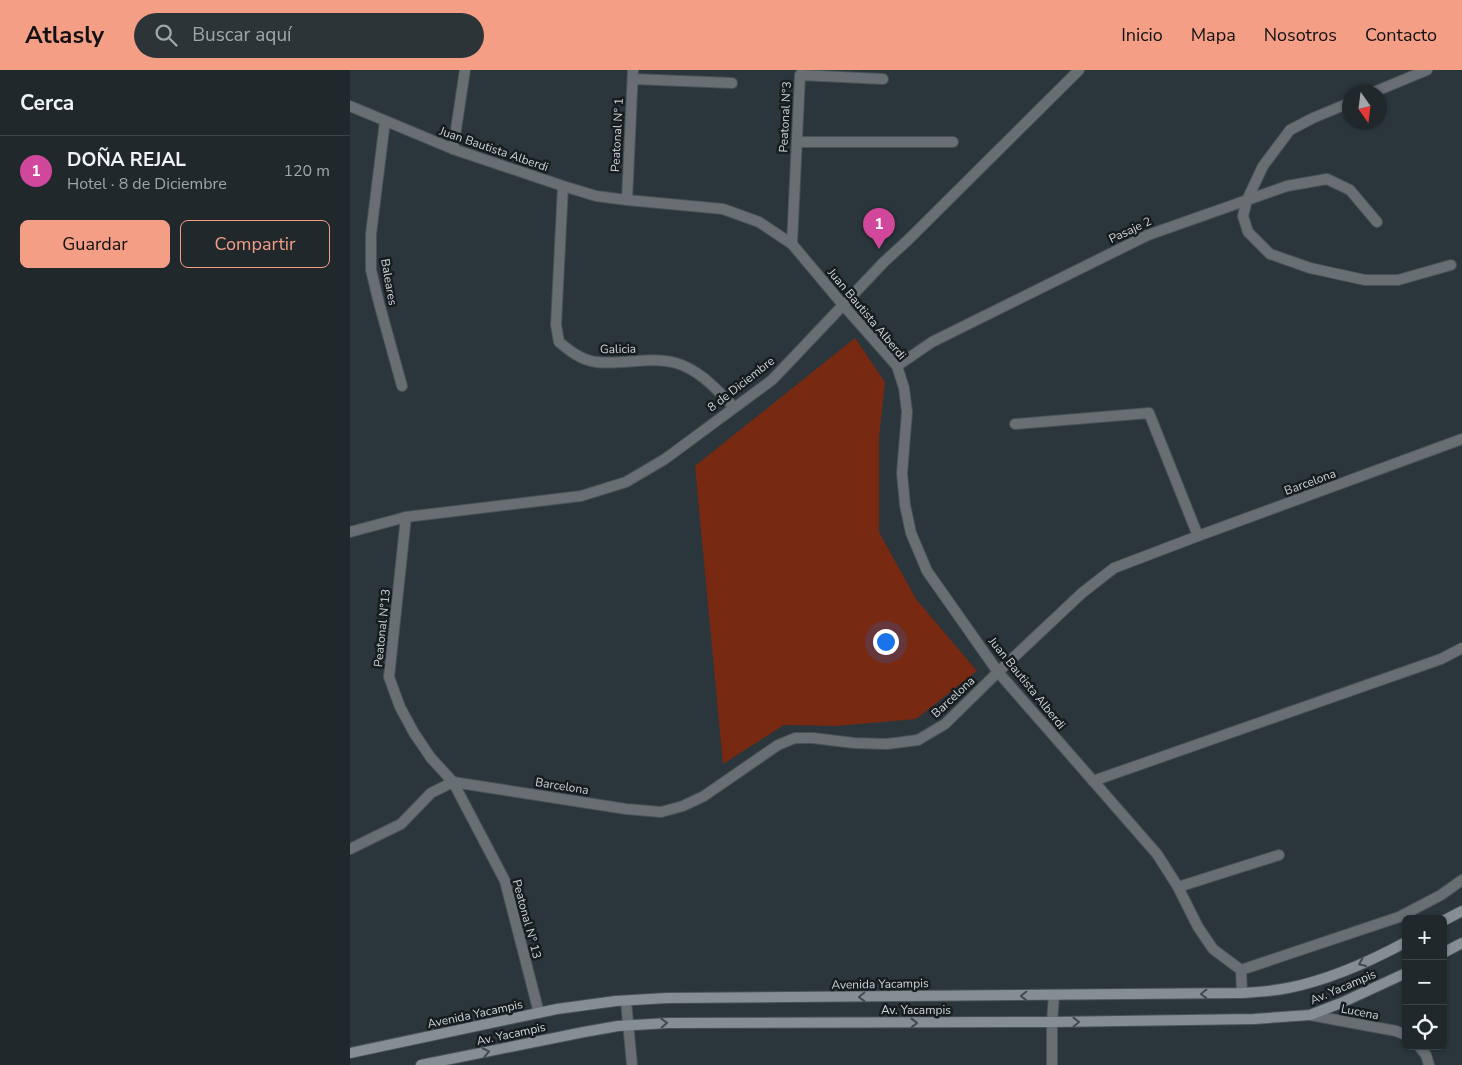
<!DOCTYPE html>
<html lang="es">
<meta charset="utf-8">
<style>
:root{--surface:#20282c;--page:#2d3438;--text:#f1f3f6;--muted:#a2a6a9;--line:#3d4448;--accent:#f49e86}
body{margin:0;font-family:"Nunito Sans",sans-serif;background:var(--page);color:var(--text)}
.controls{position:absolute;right:15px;bottom:15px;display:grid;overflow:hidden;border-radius:8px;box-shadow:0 1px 4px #0004}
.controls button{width:45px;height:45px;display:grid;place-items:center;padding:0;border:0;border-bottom:1px solid var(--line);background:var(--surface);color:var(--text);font:25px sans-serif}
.compass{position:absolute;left:992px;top:15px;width:45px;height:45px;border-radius:50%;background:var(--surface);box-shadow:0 1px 4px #0004;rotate:166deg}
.you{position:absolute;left:535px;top:571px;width:18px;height:18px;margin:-12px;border:4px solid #fff;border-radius:50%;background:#1a73e8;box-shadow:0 0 0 8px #1a73e833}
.badge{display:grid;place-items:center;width:32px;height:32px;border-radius:50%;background:var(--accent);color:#fff;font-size:16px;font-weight:700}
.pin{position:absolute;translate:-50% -41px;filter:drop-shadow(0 1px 2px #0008)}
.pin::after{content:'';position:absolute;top:26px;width:18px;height:15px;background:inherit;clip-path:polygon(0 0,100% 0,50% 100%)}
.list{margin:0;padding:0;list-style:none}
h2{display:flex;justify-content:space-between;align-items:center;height:65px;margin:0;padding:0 20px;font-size:21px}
h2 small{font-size:16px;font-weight:400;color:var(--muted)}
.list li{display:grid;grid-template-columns:32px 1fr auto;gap:15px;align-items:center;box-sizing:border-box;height:70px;padding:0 20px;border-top:1px solid var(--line)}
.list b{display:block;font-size:19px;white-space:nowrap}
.list p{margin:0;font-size:16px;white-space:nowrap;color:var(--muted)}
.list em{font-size:16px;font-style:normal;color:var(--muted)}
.actions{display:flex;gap:10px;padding:15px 20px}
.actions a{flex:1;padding:11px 0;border:1px solid var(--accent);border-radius:8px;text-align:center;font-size:18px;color:var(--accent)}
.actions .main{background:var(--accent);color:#111}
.icon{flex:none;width:28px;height:28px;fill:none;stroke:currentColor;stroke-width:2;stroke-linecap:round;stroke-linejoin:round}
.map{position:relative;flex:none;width:1112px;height:995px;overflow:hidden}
header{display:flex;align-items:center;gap:30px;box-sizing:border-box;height:70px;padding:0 25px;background:var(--accent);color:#111}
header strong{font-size:24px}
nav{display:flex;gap:28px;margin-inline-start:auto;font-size:18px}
.search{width:350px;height:45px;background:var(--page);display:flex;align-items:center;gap:12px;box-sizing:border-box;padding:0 18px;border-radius:28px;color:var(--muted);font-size:19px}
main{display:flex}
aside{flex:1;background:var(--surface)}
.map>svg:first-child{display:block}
</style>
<header>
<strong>Atlasly</strong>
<div class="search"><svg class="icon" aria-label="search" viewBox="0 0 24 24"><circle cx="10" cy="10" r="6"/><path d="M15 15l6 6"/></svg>Buscar aquí</div>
<nav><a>Inicio</a><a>Mapa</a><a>Nosotros</a><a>Contacto</a></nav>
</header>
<main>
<aside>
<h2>Cerca<small></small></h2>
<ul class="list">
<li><span class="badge" style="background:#d1479c">1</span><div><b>DOÑA REJAL</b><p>Hotel · 8 de Diciembre</p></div><em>120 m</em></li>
</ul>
<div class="actions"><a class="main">Guardar</a><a>Compartir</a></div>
</aside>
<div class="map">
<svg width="1112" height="995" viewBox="0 0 1112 995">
<rect width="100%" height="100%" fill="#2a363b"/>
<path fill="#782912" d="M505,268L535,312L529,368V462L566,529L627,601L566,649L486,656L434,655L373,694L345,396Z"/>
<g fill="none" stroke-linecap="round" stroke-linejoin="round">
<defs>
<g id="lane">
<path d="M283,9L382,13"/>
<path d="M447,72H603"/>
<path d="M665,354L799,343L848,466"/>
<path d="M828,817L929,785"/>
</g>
<g id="street">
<path d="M1024,22L1077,0"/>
<path d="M999,33L963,48L940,60L913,96L897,130L893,146L898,162L920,184L960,198L1015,210H1048L1101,195"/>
<path d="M0,36L103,79L213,116L246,126L277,130L373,139L409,152L442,174L494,236L547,296L554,318L557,342L552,403L555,435L561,463L577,501L648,602L807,784L828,817L848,857L863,879L891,900"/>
<path d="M35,51L21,164V200L29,233L52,316"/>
<path d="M103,79L115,0"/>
<path d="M213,116L206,255L209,272C220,281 231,290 246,292C272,295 301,286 326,293C350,300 367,320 384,337"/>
<path d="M277,130L283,0"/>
<path d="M442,174L450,5L533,9"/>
<path d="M547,296L582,272L798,165L937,116L977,109L1000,120L1027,152"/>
<path d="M56,447L39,607L50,637L64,663L81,688L103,712L155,811L189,943"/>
<path d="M0,462L56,447L231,426L276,412L315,389L422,310L534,192L558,170L729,0"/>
<path d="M743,711L1091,589L1112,578"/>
<path d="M0,779L51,754L81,723L103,712L276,739L311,742L333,736L354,726L428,675L445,668H463L504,673L537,674L568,670L595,654L648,602L732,523L764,498L848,466L1112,369"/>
<path d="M892,923L891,900L1049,847L1091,825L1112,810"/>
<path d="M276,931L282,995"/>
<path d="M960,945L1046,961L1056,965"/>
<path d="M1069,976L1076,985L1079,995"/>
<path d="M702,995V952L704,925"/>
</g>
<g id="secondary">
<path d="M1093,851L1112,841"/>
<path d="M1093,883L1112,873"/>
<path d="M0,983L207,939L266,931L317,928L892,923C908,922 923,921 938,918C979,910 1019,892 1056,872"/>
<path d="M71,995L234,962L268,956L318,953L702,952L904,949L960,945L991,933L1056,903"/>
</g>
</defs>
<use href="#lane" stroke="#475257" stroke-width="12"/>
<use href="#street" stroke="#475257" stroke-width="12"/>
<use href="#secondary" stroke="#475257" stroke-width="12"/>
<use href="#lane" stroke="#686e71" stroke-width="10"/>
<use href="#street" stroke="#686e71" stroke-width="10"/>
<use href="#secondary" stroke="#858e93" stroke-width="10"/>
</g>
<defs><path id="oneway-chevron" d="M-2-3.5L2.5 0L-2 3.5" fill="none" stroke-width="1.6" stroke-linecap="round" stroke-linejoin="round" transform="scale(1.25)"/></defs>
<g stroke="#434a4d">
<use href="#oneway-chevron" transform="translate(1012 893) rotate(157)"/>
<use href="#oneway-chevron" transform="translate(854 924) rotate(179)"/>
<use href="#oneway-chevron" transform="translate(674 926) rotate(179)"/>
<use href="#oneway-chevron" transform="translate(512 927) rotate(179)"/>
<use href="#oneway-chevron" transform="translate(726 952) rotate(-1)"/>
<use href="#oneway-chevron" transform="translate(314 953) rotate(-3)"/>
<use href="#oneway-chevron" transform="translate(564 953)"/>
<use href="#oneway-chevron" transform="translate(136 982) rotate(-12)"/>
</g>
<g text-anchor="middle" stroke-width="5" stroke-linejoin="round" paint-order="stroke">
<g font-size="12" fill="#cdd4d8" stroke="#171c1f">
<text transform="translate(435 47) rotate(-87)" y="4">Peatonal N°3</text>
<text transform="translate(267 65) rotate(-87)" y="4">Peatonal N° 1</text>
<text transform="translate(144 79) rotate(19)" y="4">Juan Bautista Alberdi</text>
<text transform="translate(780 160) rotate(-25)" y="4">Pasaje 2</text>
<text transform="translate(39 212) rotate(80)" y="4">Baleares</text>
<text transform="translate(517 244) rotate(50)" y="4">Juan Bautista Alberdi</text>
<text transform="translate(268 279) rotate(-1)" y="4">Galicia</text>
<text transform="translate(391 314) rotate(-38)" y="4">8 de Diciembre</text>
<text transform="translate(960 412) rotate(-20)" y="4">Barcelona</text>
<text transform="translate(32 558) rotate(-84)" y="4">Peatonal N°13</text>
<text transform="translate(677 613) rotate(51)" y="4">Juan Bautista Alberdi</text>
<text transform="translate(603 627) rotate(-43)" y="4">Barcelona</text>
<text transform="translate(212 716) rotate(9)" y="4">Barcelona</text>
<text transform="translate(177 849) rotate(75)" y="4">Peatonal N° 13</text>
<text transform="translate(530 914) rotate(-1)" y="4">Avenida Yacampis</text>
<text transform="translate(993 917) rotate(-23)" y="4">Av. Yacampis</text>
<text x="566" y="944">Av. Yacampis</text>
<text transform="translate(1010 942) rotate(11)" y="4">Lucena</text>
<text transform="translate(125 944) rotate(-12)" y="4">Avenida Yacampis</text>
<text transform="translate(161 964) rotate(-12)" y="4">Av. Yacampis</text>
</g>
</g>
</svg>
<div class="controls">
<button>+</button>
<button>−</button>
<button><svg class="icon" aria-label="locate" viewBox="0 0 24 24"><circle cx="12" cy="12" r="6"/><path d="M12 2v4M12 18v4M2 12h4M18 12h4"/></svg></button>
</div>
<svg class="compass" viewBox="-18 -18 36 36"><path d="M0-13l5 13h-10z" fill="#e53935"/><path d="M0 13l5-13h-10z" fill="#a2a6a9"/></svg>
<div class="you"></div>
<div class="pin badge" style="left:529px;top:179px;background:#d1479c">1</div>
</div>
</main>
